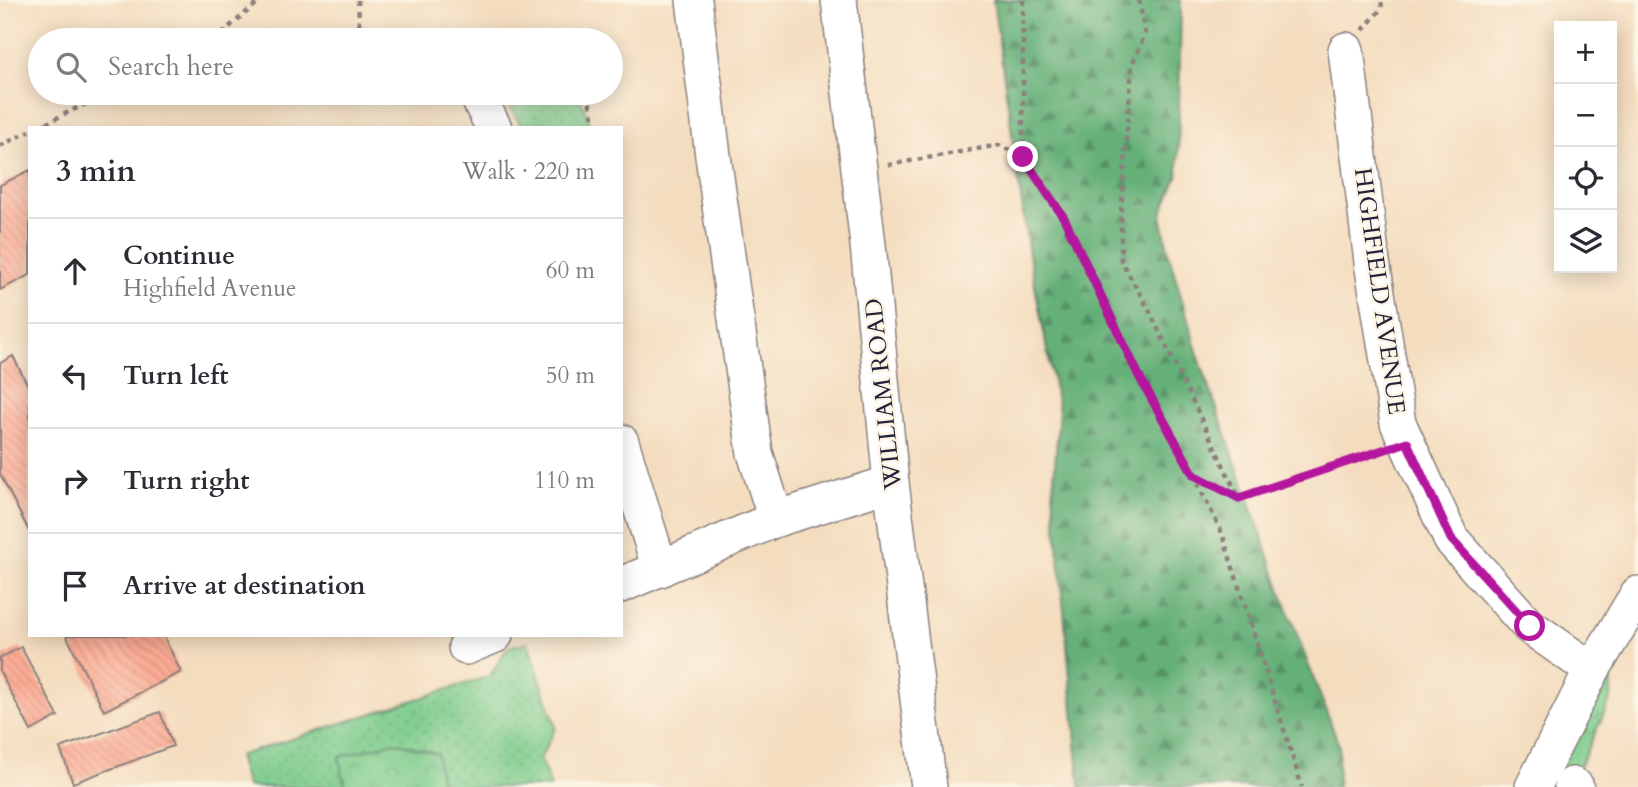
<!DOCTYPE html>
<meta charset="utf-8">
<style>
:root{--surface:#fff;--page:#f7f7f7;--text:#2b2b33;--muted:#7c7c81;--line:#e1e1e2}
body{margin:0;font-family:Cardo,serif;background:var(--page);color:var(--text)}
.controls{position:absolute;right:21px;top:21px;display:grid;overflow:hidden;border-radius:0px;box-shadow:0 4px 18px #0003}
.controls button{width:63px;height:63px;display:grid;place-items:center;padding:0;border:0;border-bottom:2px solid var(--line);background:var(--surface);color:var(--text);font:35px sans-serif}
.stop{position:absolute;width:21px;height:21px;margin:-16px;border:5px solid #b5179e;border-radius:50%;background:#fff}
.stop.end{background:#b5179e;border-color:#fff;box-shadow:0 2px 7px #0008}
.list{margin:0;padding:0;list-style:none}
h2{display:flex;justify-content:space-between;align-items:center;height:91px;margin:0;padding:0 28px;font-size:30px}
h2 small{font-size:23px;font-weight:400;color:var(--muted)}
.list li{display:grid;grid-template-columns:46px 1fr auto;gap:21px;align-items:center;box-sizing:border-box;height:105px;padding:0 28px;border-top:2px solid var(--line)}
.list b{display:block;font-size:26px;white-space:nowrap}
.list p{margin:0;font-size:23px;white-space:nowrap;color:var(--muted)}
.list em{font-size:23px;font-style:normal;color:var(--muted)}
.icon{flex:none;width:38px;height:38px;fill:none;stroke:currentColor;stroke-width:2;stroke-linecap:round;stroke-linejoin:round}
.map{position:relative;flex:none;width:1638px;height:787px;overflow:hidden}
.search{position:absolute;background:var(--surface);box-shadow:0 4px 18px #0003;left:28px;top:28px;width:595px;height:77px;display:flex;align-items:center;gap:18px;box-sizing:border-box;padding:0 24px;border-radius:38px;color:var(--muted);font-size:26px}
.panel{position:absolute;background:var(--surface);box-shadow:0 4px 18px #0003;left:28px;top:126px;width:595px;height:511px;border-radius:0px}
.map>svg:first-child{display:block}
</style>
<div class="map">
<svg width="1638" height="787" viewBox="0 0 1638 787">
<defs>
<pattern id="grass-dots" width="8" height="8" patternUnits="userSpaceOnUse" patternTransform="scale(1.75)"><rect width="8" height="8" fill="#7ccc8c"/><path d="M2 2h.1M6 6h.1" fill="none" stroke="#6baf7a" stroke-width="1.8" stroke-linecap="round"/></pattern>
<pattern id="forest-firs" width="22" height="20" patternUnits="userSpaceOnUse" patternTransform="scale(1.75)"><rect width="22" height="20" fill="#65b078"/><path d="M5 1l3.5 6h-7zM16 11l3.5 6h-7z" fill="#538f64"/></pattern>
<pattern id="park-crowns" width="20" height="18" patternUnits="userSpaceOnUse" patternTransform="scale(1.75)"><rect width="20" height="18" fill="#7ccc8c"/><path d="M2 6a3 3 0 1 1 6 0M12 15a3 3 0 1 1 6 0" fill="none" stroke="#6baf7a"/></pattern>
<pattern id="building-back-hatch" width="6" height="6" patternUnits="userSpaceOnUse" patternTransform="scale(1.75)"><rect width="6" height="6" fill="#fcaa93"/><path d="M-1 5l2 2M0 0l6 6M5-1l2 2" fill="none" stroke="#d89280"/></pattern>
</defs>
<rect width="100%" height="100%" fill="#fcf5e5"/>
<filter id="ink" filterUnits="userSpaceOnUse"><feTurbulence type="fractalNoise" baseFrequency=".0143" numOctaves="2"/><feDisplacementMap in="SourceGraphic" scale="14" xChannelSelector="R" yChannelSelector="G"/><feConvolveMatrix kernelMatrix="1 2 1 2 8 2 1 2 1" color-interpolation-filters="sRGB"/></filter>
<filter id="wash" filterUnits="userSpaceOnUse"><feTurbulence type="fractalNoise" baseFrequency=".00686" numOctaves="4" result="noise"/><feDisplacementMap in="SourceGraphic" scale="28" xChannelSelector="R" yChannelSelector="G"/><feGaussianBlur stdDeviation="1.57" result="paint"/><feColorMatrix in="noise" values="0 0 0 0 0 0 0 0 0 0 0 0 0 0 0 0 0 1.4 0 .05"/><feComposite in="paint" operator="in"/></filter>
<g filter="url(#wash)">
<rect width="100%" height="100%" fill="#f4ddbf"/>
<g fill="url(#grass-dots)" stroke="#4f7764" stroke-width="2">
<path d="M500,93H579L591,128H523Z"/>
<path d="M528,642L556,727L540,759L551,787H247L238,756L490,676L508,647Z"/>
</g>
<path fill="url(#forest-firs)" stroke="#44695a" stroke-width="2" d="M993,0H1181L1178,175L1161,215L1169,255L1198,355L1288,611L1339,745L1337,787H1080L1053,491L1059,412L1029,255Z"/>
<g fill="url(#park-crowns)" stroke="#4f7764" stroke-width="2">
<path d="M1611,670V698L1570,787H1546Z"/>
<path d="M395,742L437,753L441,787H345L339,757Z"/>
</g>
<g id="blocks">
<g fill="url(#building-back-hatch)">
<path d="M30,170V275L0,290V185Z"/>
<path d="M13,356L30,390V533L0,474V363Z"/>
<path d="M66,635H163L181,672L104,711Z"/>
<path d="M21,647L58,716L31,731L0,672V658Z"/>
<path d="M160,712L173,746L73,783L60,748Z"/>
</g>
</g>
</g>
<g filter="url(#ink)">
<use href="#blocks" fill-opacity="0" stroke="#8b807d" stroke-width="2"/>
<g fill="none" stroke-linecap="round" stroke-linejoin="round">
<defs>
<g id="minor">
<path d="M694,0L713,156L755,453L776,519"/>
<path d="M839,0L868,245L891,483L929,787"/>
<path d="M1346,50L1372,262L1398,423L1451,539L1529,626L1592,670"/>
<path d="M476,93L494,128"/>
<path d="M621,442L660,569"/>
<path d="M621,585L776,519L891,483"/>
<path d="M466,647L495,635"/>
<path d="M1572,785L1576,787"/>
<path d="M1533,787L1592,670L1638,594"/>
</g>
</defs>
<use href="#minor" stroke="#8b807d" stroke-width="38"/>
<g stroke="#8b807d" stroke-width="4.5" stroke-dasharray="5 5" stroke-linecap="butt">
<path d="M358,0L360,40"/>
<path d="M1023,0V157"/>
<path d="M1139,0L1145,34L1132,65L1121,213V261L1148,308L1239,498"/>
<path d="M1363,30L1382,8L1381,0"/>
<path d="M214,40L261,0"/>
<path d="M587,93L596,128"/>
<path d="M37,128L89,102L133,96L139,93"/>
<path d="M0,146L30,131"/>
<path d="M888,165L999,145L1023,157L1064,218L1139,376L1182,452L1222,533L1302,787"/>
<path d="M1195,476L1239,498L1380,452"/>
</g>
<use href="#minor" stroke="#fff" stroke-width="35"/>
</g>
</g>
<g fill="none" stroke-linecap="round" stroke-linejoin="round" filter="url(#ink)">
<path stroke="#b5179e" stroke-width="9" d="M1023,157L1064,218L1139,376L1194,475L1239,498L1407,442L1451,539L1530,626"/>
</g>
<g text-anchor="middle" stroke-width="5" stroke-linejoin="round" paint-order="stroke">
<g font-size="24" fill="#22223b" stroke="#fcf5e5">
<text transform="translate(1380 291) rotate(82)" y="8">HIGHFIELD AVENUE</text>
<text transform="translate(883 394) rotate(-96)" y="8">WILLIAM ROAD</text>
</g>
</g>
</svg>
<div class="controls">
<button>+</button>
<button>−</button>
<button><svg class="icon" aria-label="locate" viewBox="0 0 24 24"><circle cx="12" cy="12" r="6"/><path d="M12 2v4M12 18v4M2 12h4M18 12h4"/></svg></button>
<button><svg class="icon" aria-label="layers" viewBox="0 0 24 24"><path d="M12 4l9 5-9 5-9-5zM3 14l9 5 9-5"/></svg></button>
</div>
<div class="stop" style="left:1530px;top:626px"></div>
<div class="stop end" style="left:1023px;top:157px"></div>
<div class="search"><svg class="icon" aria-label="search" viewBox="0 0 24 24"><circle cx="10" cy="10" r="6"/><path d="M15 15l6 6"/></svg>Search here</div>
<section class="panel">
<h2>3 min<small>Walk · 220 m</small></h2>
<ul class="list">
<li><svg class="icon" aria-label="ahead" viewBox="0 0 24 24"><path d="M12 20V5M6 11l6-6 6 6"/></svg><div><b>Continue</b><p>Highfield Avenue</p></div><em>60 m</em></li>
<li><svg class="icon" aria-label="left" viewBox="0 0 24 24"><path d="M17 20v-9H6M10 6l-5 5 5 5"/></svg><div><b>Turn left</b></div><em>50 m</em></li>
<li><svg class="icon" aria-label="right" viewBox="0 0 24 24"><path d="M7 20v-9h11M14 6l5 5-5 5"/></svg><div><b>Turn right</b></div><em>110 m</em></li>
<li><svg class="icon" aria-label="arrive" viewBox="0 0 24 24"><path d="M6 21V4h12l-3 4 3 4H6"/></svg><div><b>Arrive at destination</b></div></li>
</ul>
</section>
</div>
